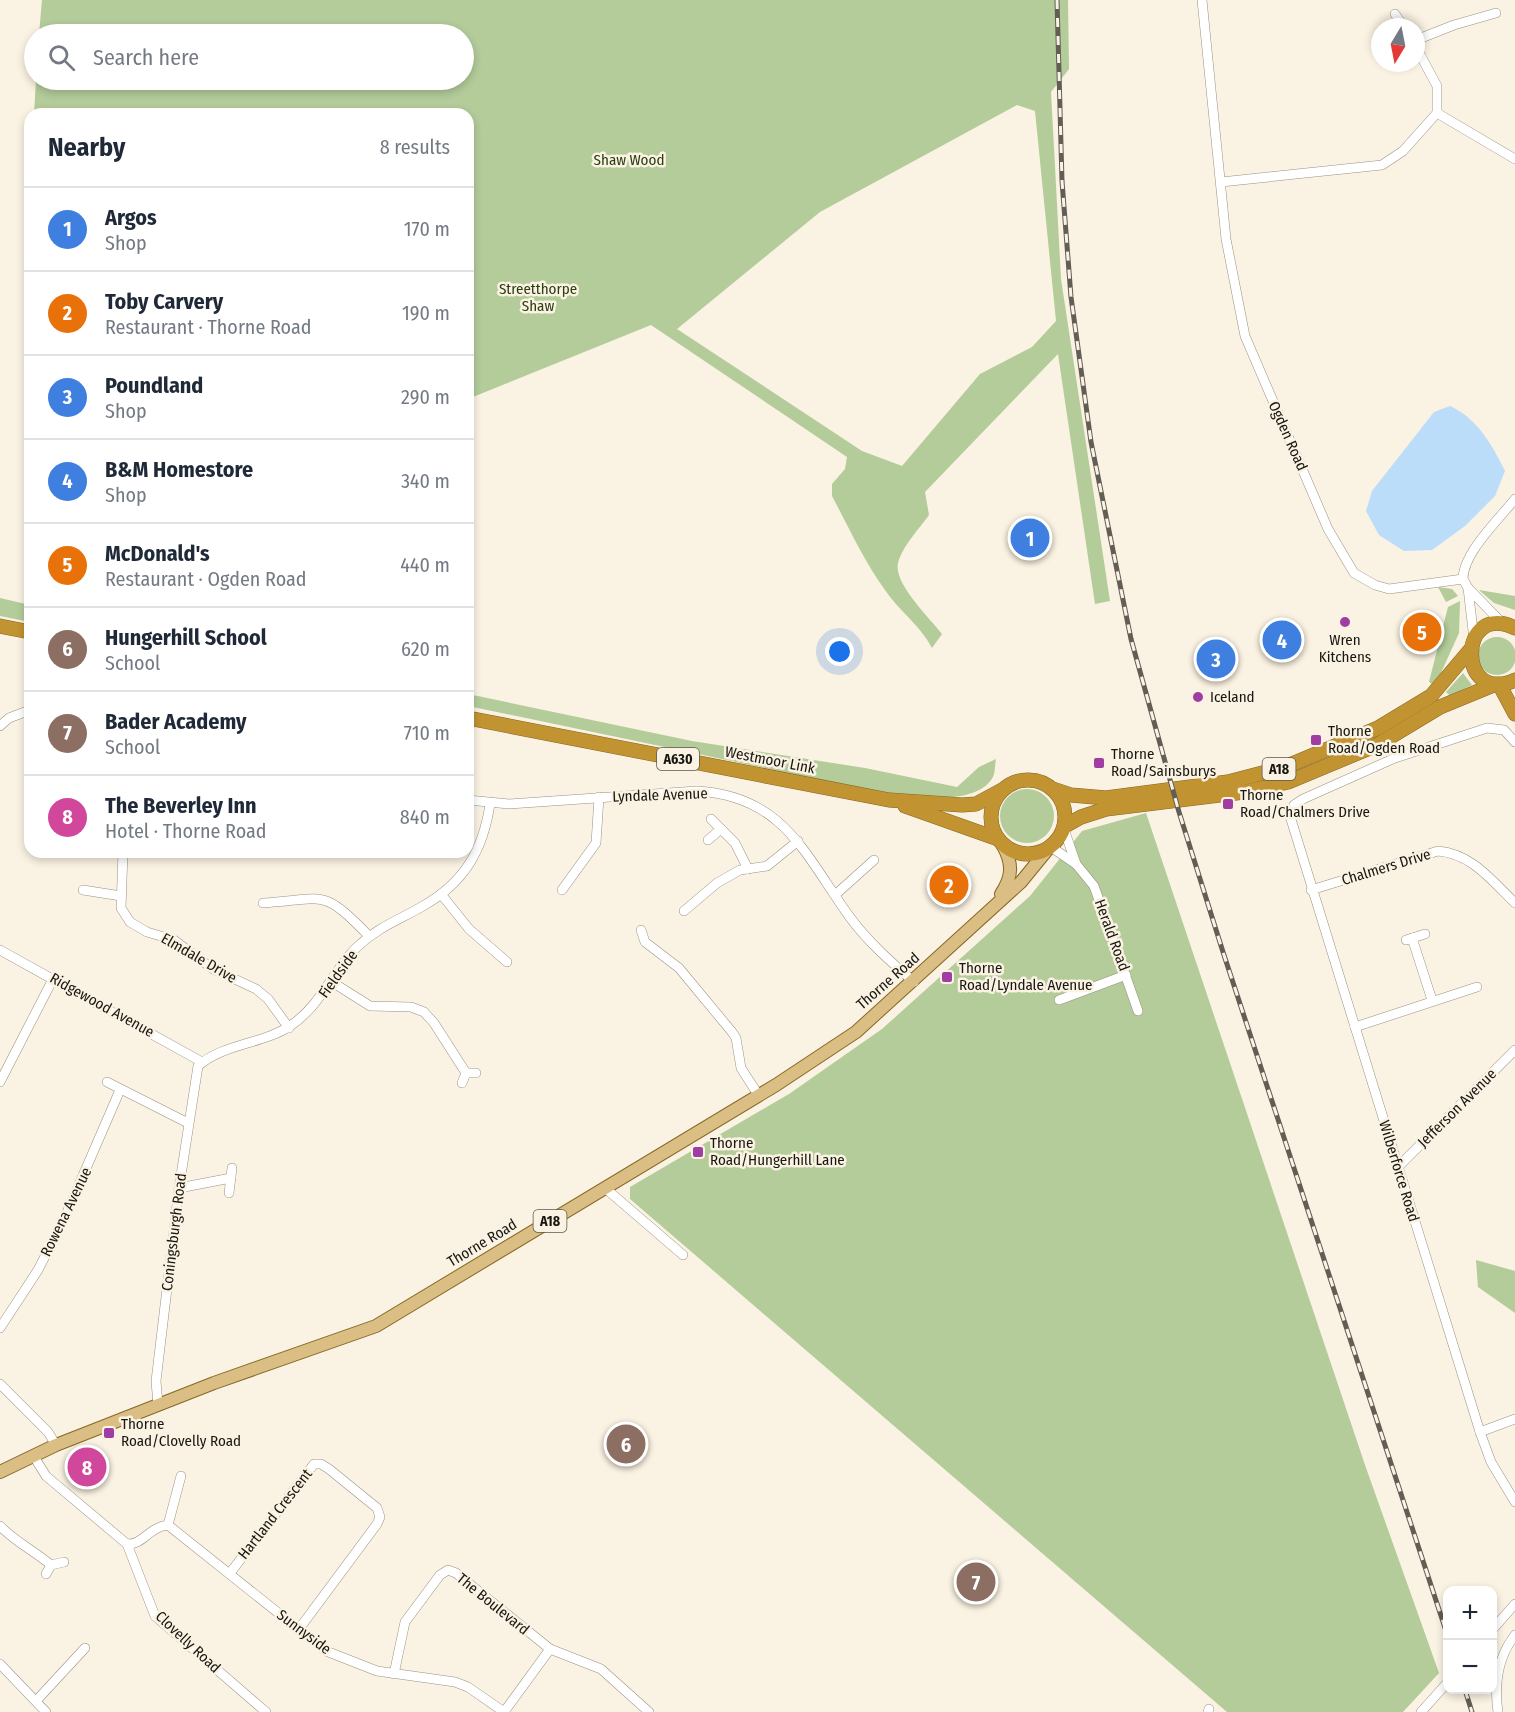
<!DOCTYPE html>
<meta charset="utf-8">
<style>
:root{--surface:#fff;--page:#f2f2f3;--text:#1f2937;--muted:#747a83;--line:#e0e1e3;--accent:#d93025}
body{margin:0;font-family:"Fira Sans Condensed",sans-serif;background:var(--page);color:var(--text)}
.controls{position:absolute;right:18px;bottom:18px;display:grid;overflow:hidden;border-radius:12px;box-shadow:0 3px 9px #0003}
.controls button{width:54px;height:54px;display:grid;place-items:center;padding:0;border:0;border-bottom:2px solid var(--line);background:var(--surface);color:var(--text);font:30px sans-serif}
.compass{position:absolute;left:1371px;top:18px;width:54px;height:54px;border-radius:50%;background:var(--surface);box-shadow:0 3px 9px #0003;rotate:190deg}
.you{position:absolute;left:840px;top:652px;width:21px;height:21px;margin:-15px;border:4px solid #fff;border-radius:50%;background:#1a73e8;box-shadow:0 0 0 9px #1a73e833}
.badge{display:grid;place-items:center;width:39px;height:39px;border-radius:50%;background:var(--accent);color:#fff;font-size:20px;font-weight:700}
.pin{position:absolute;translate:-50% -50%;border:3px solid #fff;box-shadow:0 2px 6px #0006}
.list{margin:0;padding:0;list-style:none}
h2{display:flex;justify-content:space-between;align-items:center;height:78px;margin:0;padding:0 24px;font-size:26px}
h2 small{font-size:20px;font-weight:400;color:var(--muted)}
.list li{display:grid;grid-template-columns:39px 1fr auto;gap:18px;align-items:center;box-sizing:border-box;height:84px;padding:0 24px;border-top:2px solid var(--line)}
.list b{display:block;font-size:22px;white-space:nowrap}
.list p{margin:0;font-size:20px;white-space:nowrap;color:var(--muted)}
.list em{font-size:20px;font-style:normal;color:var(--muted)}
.icon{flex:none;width:33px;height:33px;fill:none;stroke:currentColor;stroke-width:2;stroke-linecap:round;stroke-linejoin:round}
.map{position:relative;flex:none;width:1515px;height:1712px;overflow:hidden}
.search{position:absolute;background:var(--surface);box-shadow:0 3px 9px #0003;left:24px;top:24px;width:450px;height:66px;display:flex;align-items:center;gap:15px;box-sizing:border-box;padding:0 21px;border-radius:33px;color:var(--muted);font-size:22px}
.panel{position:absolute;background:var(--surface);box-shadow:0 3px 9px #0003;left:24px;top:108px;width:450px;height:750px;border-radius:18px}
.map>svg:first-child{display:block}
</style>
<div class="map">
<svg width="1515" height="1712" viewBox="0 0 1515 1712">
<rect width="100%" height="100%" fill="#faf2e2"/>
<g fill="#b3cc9a" fill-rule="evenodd">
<path d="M42,0H1068L1069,69L1051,92L1061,279L1110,601L1095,604L1058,354L925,492L929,515C919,529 902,547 898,563C893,583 930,618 942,634L932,648C920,625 899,611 885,590C864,561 849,528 832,496V484L845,469L847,457L651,325L468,399V114H34L36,80H464V34H39ZM1017,105L1035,111L1056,321L1032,347L980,374L902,466L862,451L677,329L820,212Z"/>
<path d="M1438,587L1452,589L1458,596L1446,602Z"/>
<path d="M1479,590L1515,596V610L1494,603Z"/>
<path d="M0,598L30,605V622L0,616Z"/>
<path d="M1460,601L1459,633L1435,686L1429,682L1448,607Z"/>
<circle cx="1497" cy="656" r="19"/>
<path d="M1463,673L1472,685L1450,696L1446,692Z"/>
<path d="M468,694L692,741L865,768L957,787L979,767L996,759C995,764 995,773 993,777C975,808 915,795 885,793L468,706Z"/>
<circle cx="1027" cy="816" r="27"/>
<path d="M1146,813L1365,1465L1439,1673L1403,1712H1227L630,1199V1187L789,1094L882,1029L1030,896L1082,831Z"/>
<path d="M1476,1260L1515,1271V1313L1478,1287Z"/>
</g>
<path fill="#bcddfa" d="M1450,406C1477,418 1492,445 1505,471L1495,496L1465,526L1432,550L1404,551L1379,535L1366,511L1372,491L1434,412Z"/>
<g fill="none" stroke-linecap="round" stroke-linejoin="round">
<defs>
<g id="minor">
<path d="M1202,0L1226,239L1245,336L1328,529L1354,573L1375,585L1389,589L1463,579L1468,588L1474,639"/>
<path d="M1395,14L1404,27"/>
<path d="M1416,40L1454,25L1496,13"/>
<path d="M1437,113L1515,159"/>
<path d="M1221,182L1382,165L1403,151L1437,113V86L1416,47"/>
<path d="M1463,579C1463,553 1499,519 1515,499"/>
<path d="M1468,588L1503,624"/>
<path d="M0,726L9,718L30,710"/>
<path d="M1515,742L1504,730L1487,728L1478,731L1395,758L1303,799L1294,805L1290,816L1480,1432L1491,1462L1515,1502"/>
<path d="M468,800L509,804L697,791C784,796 805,855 849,916C867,941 891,962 914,982"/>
<path d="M711,819L735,843L748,869"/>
<path d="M1064,829L1076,864"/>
<path d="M708,840L721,829"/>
<path d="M1051,847L1076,864L1094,886L1138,1011"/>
<path d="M123,852L121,908L130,922L147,932L174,940L213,969L256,989L268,999L289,1028"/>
<path d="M83,890L121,896"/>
<path d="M562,890L596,843L599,797"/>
<path d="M1311,890L1438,851C1472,854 1491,880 1515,903"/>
<path d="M441,894L469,929L507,962"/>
<path d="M835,895L874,860"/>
<path d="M263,903C326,899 321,887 369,936"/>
<path d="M684,911L717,883L740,870L767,866L798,841"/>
<path d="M641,930L645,942L679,968L732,1032L736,1038L741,1068L759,1096"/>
<path d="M1412,938L1432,1000"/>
<path d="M1406,940L1425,934"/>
<path d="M0,950L202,1062"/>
<path d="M332,982L370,1006L411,1007L424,1012L434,1023L466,1073"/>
<path d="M1059,1000L1126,975"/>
<path d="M1355,1027L1477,987"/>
<path d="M0,1082L53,979"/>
<path d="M107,1082L188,1123"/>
<path d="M462,1083L466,1073H476"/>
<path d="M1398,1167L1515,1050"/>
<path d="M179,1188L231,1178"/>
<path d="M605,1188L683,1255"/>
<path d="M229,1193L232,1168"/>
<path d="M0,1328L38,1270L65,1217L120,1090"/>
<path d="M0,1384L48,1432L56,1445"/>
<path d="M158,1405L156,1381L179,1188L198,1066C222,1044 263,1044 290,1026C321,1006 332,971 357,947C378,927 399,920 423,906C465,882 483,850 490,804"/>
<path d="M1480,1432L1515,1419"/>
<path d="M33,1455L46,1476L127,1544L155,1616L266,1712"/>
<path d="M168,1525L181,1476"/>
<path d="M0,1526C17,1543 33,1550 51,1565"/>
<path d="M127,1544C143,1545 149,1527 168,1525L326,1651L377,1671L455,1682L468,1687L504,1712"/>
<path d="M230,1573L314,1464H321L329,1469L377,1508L380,1517L377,1524L299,1629"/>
<path d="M46,1574L51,1565L64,1562"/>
<path d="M1492,1630L1515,1604"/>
<path d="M0,1664L46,1712"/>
<path d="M394,1674L405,1622L440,1575L448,1570L456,1573L550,1649"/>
<path d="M36,1701L85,1648"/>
<path d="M504,1712L550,1649L601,1669L649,1712"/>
<path d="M1208,1712L1209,1709"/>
<path d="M1421,1712L1448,1682"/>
<path d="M1498,1712C1494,1684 1497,1658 1515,1635"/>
</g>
<g id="major">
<path d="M1001,894C1013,876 1013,863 1002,844"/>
<path d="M0,1472L56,1445L214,1383L376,1326L776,1085L856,1032L1021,882L1048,849"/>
</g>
<g id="highway">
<path d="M0,626L30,632"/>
<path d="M1515,628C1457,600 1457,707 1515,680"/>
<path d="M1499,684L1515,714"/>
<path d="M468,718L889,800L962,805L976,804L1002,790"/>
<circle cx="1028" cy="817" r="37"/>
<path d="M1053,789L1071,795L1106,798L1228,782L1285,767L1378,728L1431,696L1470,650"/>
<path d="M905,806L998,839"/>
<path d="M1065,826L1081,817L1106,809L1244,792L1288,782L1377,745L1440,707L1496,684"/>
</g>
</defs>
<use href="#minor" stroke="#999283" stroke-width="10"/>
<use href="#major" stroke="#866725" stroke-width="14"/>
<use href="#highway" stroke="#866725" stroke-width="15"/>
<use href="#minor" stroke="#fff" stroke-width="9"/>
<use href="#major" stroke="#dabe83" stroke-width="12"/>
<use href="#highway" stroke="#c29331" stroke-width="14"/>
<defs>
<g id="rail">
<path d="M1057,0L1062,181L1071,297L1091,442L1131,639L1179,812L1223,952L1448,1637"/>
<path d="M1465,1690L1472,1712"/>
</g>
</defs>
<use href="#rail" stroke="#625e55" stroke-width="5"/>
<use href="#rail" stroke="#faf2e2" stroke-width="3" stroke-dasharray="9" stroke-linecap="butt"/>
</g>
<g fill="#a03da3" stroke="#faf2e2" stroke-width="2">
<circle cx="1345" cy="622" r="6"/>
<circle cx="1198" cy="697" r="6"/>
<rect x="1310" y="734" width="12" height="12" rx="3"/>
<rect x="1093" y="757" width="12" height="12" rx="3"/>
<rect x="1222" y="798" width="12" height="12" rx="3"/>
<rect x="941" y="971" width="12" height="12" rx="3"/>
<rect x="692" y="1146" width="12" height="12" rx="3"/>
<rect x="103" y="1427" width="12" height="12" rx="3"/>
</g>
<g text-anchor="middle" stroke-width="5" stroke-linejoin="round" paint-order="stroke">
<g fill="#faf2e2" stroke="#5c584f" stroke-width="1.5">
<rect x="657" y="748" width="42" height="22" rx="4.5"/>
<rect x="1262.5" y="758" width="33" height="22" rx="4.5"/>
<rect x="533.5" y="1210" width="33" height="22" rx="4.5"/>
</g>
<g font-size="14" font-weight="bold" fill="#181610">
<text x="678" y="764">A630</text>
<text x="1279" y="774">A18</text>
<text x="550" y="1226">A18</text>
</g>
<g font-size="15" fill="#2b3e11" stroke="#faf2e2">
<text x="629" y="165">Shaw Wood</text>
<text x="538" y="294">Streetthorpe<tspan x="538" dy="17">Shaw</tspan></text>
</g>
<g font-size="15" fill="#181610" stroke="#faf2e2">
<text transform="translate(1288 436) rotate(66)" y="5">Ogden Road</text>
<text transform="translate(770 760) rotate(11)" y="5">Westmoor Link</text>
<text transform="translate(660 795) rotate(-2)" y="5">Lyndale Avenue</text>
<text transform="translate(1386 867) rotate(-17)" y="5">Chalmers Drive</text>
<text transform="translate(1112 935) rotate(70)" y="5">Herald Road</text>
<text transform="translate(199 958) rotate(30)" y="5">Elmdale Drive</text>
<text transform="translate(338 974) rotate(-54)" y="5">Fieldside</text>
<text transform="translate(888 981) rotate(-41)" y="5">Thorne Road</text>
<text transform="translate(102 1005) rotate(29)" y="5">Ridgewood Avenue</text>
<text transform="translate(1457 1108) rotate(-45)" y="5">Jefferson Avenue</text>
<text transform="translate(1399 1171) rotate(73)" y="5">Wilberforce Road</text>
<text transform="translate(66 1212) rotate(-64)" y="5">Rowena Avenue</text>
<text transform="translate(174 1232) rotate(-83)" y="5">Coningsburgh Road</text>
<text transform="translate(482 1243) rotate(-31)" y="5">Thorne Road</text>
<text transform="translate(275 1514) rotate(-52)" y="5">Hartland Crescent</text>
<text transform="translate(493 1604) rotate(39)" y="5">The Boulevard</text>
<text transform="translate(304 1632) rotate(37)" y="5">Sunnyside</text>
<text transform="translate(188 1642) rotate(43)" y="5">Clovelly Road</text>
</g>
<g font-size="15" fill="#181610" stroke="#faf2e2" text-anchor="start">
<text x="1345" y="645" text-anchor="middle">Wren<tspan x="1345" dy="17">Kitchens</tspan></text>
<text x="1210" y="702">Iceland</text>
<text x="1328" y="736">Thorne<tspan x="1328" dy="17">Road/Ogden Road</tspan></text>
<text x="1111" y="759">Thorne<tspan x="1111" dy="17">Road/Sainsburys</tspan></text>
<text x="1240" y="800">Thorne<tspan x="1240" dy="17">Road/Chalmers Drive</tspan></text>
<text x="959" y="973">Thorne<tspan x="959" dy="17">Road/Lyndale Avenue</tspan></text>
<text x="710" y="1148">Thorne<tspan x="710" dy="17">Road/Hungerhill Lane</tspan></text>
<text x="121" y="1429">Thorne<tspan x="121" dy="17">Road/Clovelly Road</tspan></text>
</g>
</g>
</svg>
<div class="controls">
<button>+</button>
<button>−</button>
</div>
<svg class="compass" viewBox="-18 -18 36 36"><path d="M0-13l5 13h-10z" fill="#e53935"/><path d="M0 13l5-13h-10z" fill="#747a83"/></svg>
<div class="you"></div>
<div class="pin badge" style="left:1030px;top:538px;background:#3f7fe0">1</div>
<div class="pin badge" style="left:949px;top:885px;background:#e8710a">2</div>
<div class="pin badge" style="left:1216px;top:659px;background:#3f7fe0">3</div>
<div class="pin badge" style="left:1282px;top:640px;background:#3f7fe0">4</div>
<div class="pin badge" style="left:1422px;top:632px;background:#e8710a">5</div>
<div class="pin badge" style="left:626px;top:1444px;background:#8d6e63">6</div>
<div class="pin badge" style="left:976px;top:1582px;background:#8d6e63">7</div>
<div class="pin badge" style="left:87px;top:1467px;background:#d1479c">8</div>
<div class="search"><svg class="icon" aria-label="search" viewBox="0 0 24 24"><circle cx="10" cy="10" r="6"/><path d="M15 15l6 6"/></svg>Search here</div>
<section class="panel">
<h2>Nearby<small>8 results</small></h2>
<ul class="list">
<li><span class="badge" style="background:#3f7fe0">1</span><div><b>Argos</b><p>Shop</p></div><em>170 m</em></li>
<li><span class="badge" style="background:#e8710a">2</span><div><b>Toby Carvery</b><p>Restaurant · Thorne Road</p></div><em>190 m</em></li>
<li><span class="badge" style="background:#3f7fe0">3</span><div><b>Poundland</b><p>Shop</p></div><em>290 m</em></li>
<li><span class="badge" style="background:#3f7fe0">4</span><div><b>B&amp;M Homestore</b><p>Shop</p></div><em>340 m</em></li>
<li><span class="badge" style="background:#e8710a">5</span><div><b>McDonald's</b><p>Restaurant · Ogden Road</p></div><em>440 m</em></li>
<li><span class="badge" style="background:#8d6e63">6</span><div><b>Hungerhill School</b><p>School</p></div><em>620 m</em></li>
<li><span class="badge" style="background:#8d6e63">7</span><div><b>Bader Academy</b><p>School</p></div><em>710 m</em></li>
<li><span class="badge" style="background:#d1479c">8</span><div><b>The Beverley Inn</b><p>Hotel · Thorne Road</p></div><em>840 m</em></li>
</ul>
</section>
</div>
